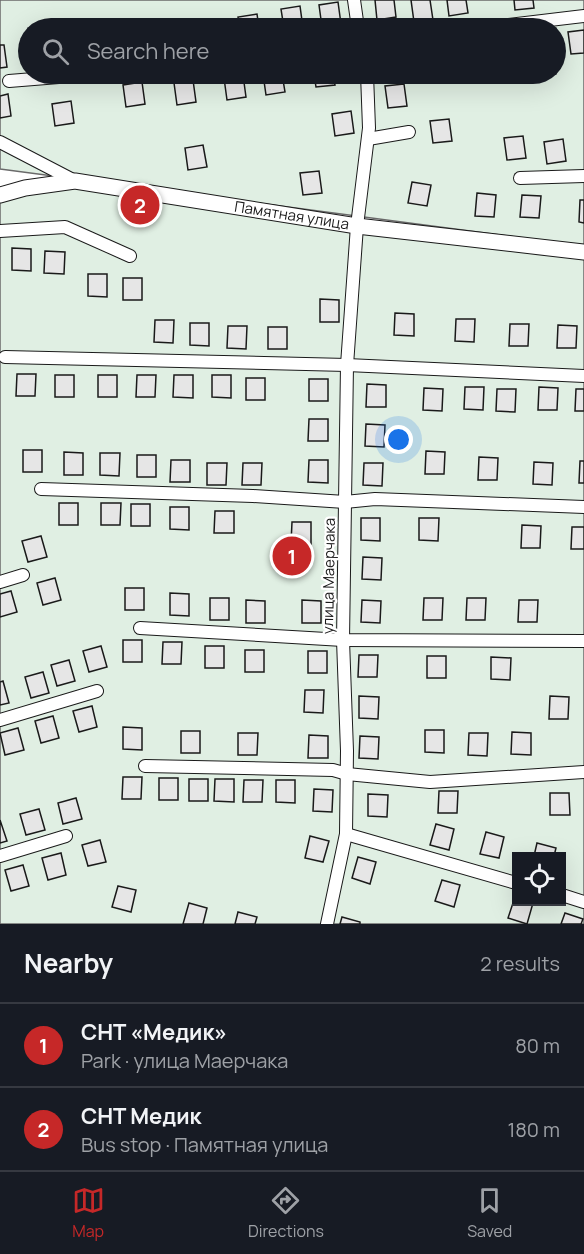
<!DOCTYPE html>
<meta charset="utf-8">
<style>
:root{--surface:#171b24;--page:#20242c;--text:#f1f3f6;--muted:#9ea1a6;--line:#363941;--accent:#c62828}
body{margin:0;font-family:Manrope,sans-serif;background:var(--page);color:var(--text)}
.controls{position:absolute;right:18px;bottom:18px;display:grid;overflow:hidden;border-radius:0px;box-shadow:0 6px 24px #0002}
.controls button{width:54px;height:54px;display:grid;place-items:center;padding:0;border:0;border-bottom:2px solid var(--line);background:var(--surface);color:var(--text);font:30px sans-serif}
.you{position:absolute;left:399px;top:440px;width:21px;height:21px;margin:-15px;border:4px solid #fff;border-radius:50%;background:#1a73e8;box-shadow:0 0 0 9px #1a73e833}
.badge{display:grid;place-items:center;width:39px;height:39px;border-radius:50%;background:var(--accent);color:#fff;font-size:20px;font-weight:700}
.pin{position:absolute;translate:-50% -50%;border:3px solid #fff;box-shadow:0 2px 6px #0006}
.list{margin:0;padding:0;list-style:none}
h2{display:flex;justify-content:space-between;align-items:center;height:78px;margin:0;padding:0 24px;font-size:26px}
h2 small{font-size:20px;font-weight:400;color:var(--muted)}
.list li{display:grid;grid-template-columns:39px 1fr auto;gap:18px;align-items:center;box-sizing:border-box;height:84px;padding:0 24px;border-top:2px solid var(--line)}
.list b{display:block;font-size:22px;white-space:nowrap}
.list p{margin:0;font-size:20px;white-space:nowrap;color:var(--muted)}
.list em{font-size:20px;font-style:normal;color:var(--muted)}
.icon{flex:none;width:33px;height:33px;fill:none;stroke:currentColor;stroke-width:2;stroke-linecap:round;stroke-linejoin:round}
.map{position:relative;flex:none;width:584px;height:924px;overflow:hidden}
.search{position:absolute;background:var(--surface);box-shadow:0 6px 24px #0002;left:18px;right:18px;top:18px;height:66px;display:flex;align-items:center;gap:15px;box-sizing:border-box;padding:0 21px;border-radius:33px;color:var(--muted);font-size:22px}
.sheet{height:246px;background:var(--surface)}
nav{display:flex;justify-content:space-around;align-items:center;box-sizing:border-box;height:84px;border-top:2px solid var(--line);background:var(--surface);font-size:16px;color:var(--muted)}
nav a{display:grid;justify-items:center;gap:3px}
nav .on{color:var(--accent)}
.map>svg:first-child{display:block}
</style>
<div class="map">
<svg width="584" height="924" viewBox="0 0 584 924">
<rect width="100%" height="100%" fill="#fff"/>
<g fill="#e0efe3" stroke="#6a6a6a" stroke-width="1.5" fill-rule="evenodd">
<path d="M0,0H584V246L0,169ZM28,28H556V74H28Z"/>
<path d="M75,181L584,255V924H0V196ZM516,856H562V902H516Z"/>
</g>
<g fill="#e6e6e6" stroke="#1a1a1a" stroke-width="1.5">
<path d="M375,0H394L396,17L377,20Z"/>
<path d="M411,0H430L433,20L414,22Z"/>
<path d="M447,0H466L468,13L449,16Z"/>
<path d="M514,0H533L534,8L515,10Z"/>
<path d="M338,2L341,24L322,27L319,5Z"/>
<path d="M300,6L303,28H284L281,9Z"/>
<path d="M257,14L259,28H240L238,17Z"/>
<path d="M584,30V53L571,54L568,32Z"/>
<path d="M0,45H4L7,67L0,68Z"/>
<path d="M263,74H282L285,92L266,95Z"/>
<path d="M314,74H333L335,85L316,87Z"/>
<path d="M243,75L246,97L227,100L224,78Z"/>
<path d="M193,80L196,102L177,105L174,83Z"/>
<path d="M142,82L145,104L126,107L123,85Z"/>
<path d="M404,84L407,106L388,108L385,86Z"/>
<path d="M8,94L11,116L0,118V96Z"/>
<path d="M71,101L74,123L55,126L52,104Z"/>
<path d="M351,111L354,133L335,136L332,114Z"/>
<path d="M449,119L452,141L433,143L430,121Z"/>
<path d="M523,136L526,158L507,160L504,138Z"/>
<path d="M563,139L566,161L547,164L544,142Z"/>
<path d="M203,145L207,167L188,170L185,148Z"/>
<path d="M319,171L322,193L303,195L300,173Z"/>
<path d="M412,182L431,185L427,206L408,203Z"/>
<path d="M477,193L496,195L494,217L475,216Z"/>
<path d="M522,195L541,196L539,218L520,217Z"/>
<path d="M580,200H584V223L579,222Z"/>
<path d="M12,248L31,249V271L12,270Z"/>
<path d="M45,251L65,252L64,274L44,273Z"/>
<path d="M88,274H107V297L88,296Z"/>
<rect x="123" y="278" width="19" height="22"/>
<path d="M320,299L339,300V322H320Z"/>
<path d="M395,313L414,314V336L394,335Z"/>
<path d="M456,319H475L474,342L455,341Z"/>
<path d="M155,320H174L173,343L154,342Z"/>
<path d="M190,323H209V346L190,345Z"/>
<path d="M510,324H529L528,346H509Z"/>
<path d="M558,325L577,326L576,348H557Z"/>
<path d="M228,326H247L246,349L227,348Z"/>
<rect x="268" y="327" width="19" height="22"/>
<path d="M17,374H36L35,396H16Z"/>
<rect x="55" y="375" width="19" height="22"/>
<rect x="98" y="375" width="19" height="22"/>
<path d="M137,375H156L155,397H136Z"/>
<path d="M174,375H193V398L173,397Z"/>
<path d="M212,375H231V398L212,397Z"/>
<rect x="246" y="378" width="19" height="22"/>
<rect x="309" y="379" width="19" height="22"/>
<path d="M367,384L386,385V407H366Z"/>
<path d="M465,387H484L483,410L464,409Z"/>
<path d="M539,387L558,388L557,410H538Z"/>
<path d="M424,388L443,389L442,411L423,410Z"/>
<path d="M497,389H516L515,412L496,411Z"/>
<path d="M576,389H584V411H575Z"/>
<path d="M309,419H328V441H308Z"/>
<path d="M366,424L385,425L384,447L365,446Z"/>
<rect x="23" y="450" width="19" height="22"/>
<path d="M426,451L445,452L444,474H425Z"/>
<path d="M64,452L83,453V475H64Z"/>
<path d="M100,453H120L119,476L100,475Z"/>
<rect x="137" y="455" width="19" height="22"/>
<path d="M479,457L498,458L497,480H478Z"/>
<path d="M171,460H190V482H170Z"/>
<path d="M309,460H328V483L308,482Z"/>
<path d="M580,461H584V483H579Z"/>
<path d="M534,462L553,463L552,485L533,484Z"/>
<path d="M207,463H227L226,485H207Z"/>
<path d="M243,463H262L261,485H242Z"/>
<path d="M364,463H383L382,486L363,485Z"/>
<rect x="59" y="503" width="19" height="22"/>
<path d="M101,503H121L120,525H101Z"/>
<rect x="131" y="504" width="19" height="22"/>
<path d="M170,507H189V530L170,529Z"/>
<path d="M215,511H234V533H214Z"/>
<path d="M361,518H380V541L361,540Z"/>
<path d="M419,518H439L438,541L419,540Z"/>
<path d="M292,522H311V544H291Z"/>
<path d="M522,525L541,526L540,548H521Z"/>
<path d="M572,527H584V549H571Z"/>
<path d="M41,536L47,557L28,562L22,541Z"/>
<path d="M363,557L382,558L381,580L362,579Z"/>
<path d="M55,578L61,600L43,605L37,583Z"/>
<rect x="125" y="588" width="19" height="22"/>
<path d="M11,591L17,612L0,617V594Z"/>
<path d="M170,593L189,594V616L170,615Z"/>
<rect x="210" y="598" width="19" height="22"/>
<path d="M424,598H443L442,620H423Z"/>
<path d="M467,598H486L485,620H466Z"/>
<path d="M246,600L265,601V623H246Z"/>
<path d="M302,600L321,601V623H302Z"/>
<path d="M362,600L381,601L380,623L361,622Z"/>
<path d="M519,600H538L537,622H518Z"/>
<rect x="123" y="640" width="19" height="22"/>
<path d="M163,642H182L181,664H162Z"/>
<path d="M101,646L107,667L89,672L83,651Z"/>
<rect x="205" y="646" width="19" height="22"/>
<rect x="245" y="650" width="19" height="22"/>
<rect x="308" y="651" width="19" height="22"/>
<path d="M359,655H378L377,677H358Z"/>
<rect x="427" y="656" width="19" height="22"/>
<path d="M491,657L511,658L510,680L491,679Z"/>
<path d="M69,660L75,681L57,686L51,665Z"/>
<path d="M43,672L49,693L31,698L25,677Z"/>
<path d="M3,681L9,703L0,705V682Z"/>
<path d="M305,690H324L323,713L304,712Z"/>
<path d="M359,696L379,697L378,719L359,718Z"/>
<path d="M550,696L569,697L568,719H549Z"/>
<path d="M92,706L97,727L79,732L73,711Z"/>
<path d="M53,716L59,738L41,743L35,721Z"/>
<path d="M123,727L142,728V750L123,749Z"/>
<path d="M18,728L24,750L5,755L0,733Z"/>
<path d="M425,730H444V753L425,752Z"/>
<rect x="181" y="731" width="19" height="22"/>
<path d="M512,732L531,733V755L511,754Z"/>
<path d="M238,733H258L257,755H238Z"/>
<path d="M469,733H488L487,756L468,755Z"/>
<path d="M309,735L328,736V758H308Z"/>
<path d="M360,736L379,737L378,759L359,758Z"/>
<path d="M123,777H142L141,799H122Z"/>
<rect x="159" y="778" width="19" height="22"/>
<rect x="189" y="779" width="19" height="22"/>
<path d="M215,779H234V802L214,801Z"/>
<path d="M244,780H263L262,802H243Z"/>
<path d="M276,780H295V803L276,802Z"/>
<path d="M314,789L333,790L332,812L313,811Z"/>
<path d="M439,791H458L457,813H438Z"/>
<path d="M550,793H569L570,815H550Z"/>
<path d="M368,794L388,795L387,817L368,816Z"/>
<path d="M76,798L82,819L63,824L58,803Z"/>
<path d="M39,809L45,830L26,835L20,814Z"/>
<path d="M0,820L7,841L0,843Z"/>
<path d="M436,824L454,829L449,850L430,845Z"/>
<path d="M486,832L504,837L499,858L480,854Z"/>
<path d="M310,836L329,841L323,862L305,858Z"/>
<path d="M100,840L106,862L88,866L82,845Z"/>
<path d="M537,843L556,848L554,856H534Z"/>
<path d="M61,853L66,875L48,880L42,858Z"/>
<path d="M358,857L376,862L370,884L352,878Z"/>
<path d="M23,865L29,886L11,891L5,870Z"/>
<path d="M442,880L460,885L454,907L435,901Z"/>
<path d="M118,886L136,890L131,912L112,907Z"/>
<path d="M515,897L516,902L533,903L527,924L508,918Z"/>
<path d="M189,903L207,908L203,924H183Z"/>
<path d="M238,912L257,917L255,924H235Z"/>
<path d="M565,913L583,919L581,924H561Z"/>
<path d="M342,917L360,922V924H340Z"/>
</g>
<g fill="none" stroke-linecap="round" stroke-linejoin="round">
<defs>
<g id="minor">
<path d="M354,0L358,28"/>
<path d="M483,28L584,16"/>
<path d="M9,81L96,74"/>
<path d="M368,139L409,132"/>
<path d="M0,142L75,181"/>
<path d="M520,178L584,176"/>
<path d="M0,231L65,227L130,256"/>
<path d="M5,357L347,365L584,376"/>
<path d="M41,489L253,496L345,502L375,499L584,507"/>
<path d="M0,582L23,575"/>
<path d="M140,628L343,640L584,641"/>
<path d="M0,720L97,691"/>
<path d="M145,766L333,770L347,774L430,782L584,772"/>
<path d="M346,834L516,883"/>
<path d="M0,856L66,836"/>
<path d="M562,895L584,902"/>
<path d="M327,924L346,834L347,751L343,640L347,365L357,226L369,128L367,74"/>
</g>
<g id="tertiary">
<path id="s1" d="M0,195L25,188L75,181L357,226L584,252"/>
</g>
</defs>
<use href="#minor" stroke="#1a1a1a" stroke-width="14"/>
<use href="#tertiary" stroke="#1a1a1a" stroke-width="17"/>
<use href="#minor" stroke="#fff" stroke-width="12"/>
<use href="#tertiary" stroke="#fff" stroke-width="15"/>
</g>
<g text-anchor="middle" stroke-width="4.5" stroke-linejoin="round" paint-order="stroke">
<g font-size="15" fill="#1a1a1a" stroke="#fff">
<text dy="5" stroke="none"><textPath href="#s1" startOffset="296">Памятная улица</textPath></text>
<text transform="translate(329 576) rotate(-89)" y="5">улица Маерчака</text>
</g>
</g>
</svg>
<div class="controls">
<button><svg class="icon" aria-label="locate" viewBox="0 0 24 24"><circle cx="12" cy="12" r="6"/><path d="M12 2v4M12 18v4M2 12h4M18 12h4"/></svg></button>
</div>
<div class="you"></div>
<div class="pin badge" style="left:292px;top:556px">1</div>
<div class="pin badge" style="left:140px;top:205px">2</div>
<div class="search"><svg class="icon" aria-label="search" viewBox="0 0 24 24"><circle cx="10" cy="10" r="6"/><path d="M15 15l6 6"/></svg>Search here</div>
</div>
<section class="sheet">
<h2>Nearby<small>2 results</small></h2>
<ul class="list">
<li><span class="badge">1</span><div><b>СНТ «Медик»</b><p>Park · улица Маерчака</p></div><em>80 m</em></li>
<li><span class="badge">2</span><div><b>СНТ Медик</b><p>Bus stop · Памятная улица</p></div><em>180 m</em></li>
</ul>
</section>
<nav>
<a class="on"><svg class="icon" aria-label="map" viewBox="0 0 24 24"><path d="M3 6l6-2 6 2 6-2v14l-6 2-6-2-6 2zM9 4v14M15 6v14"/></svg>Map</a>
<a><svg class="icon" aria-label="directions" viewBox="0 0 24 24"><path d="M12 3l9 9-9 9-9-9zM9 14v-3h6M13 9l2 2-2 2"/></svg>Directions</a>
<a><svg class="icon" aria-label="saved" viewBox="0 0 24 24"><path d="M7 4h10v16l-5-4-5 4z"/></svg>Saved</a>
</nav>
